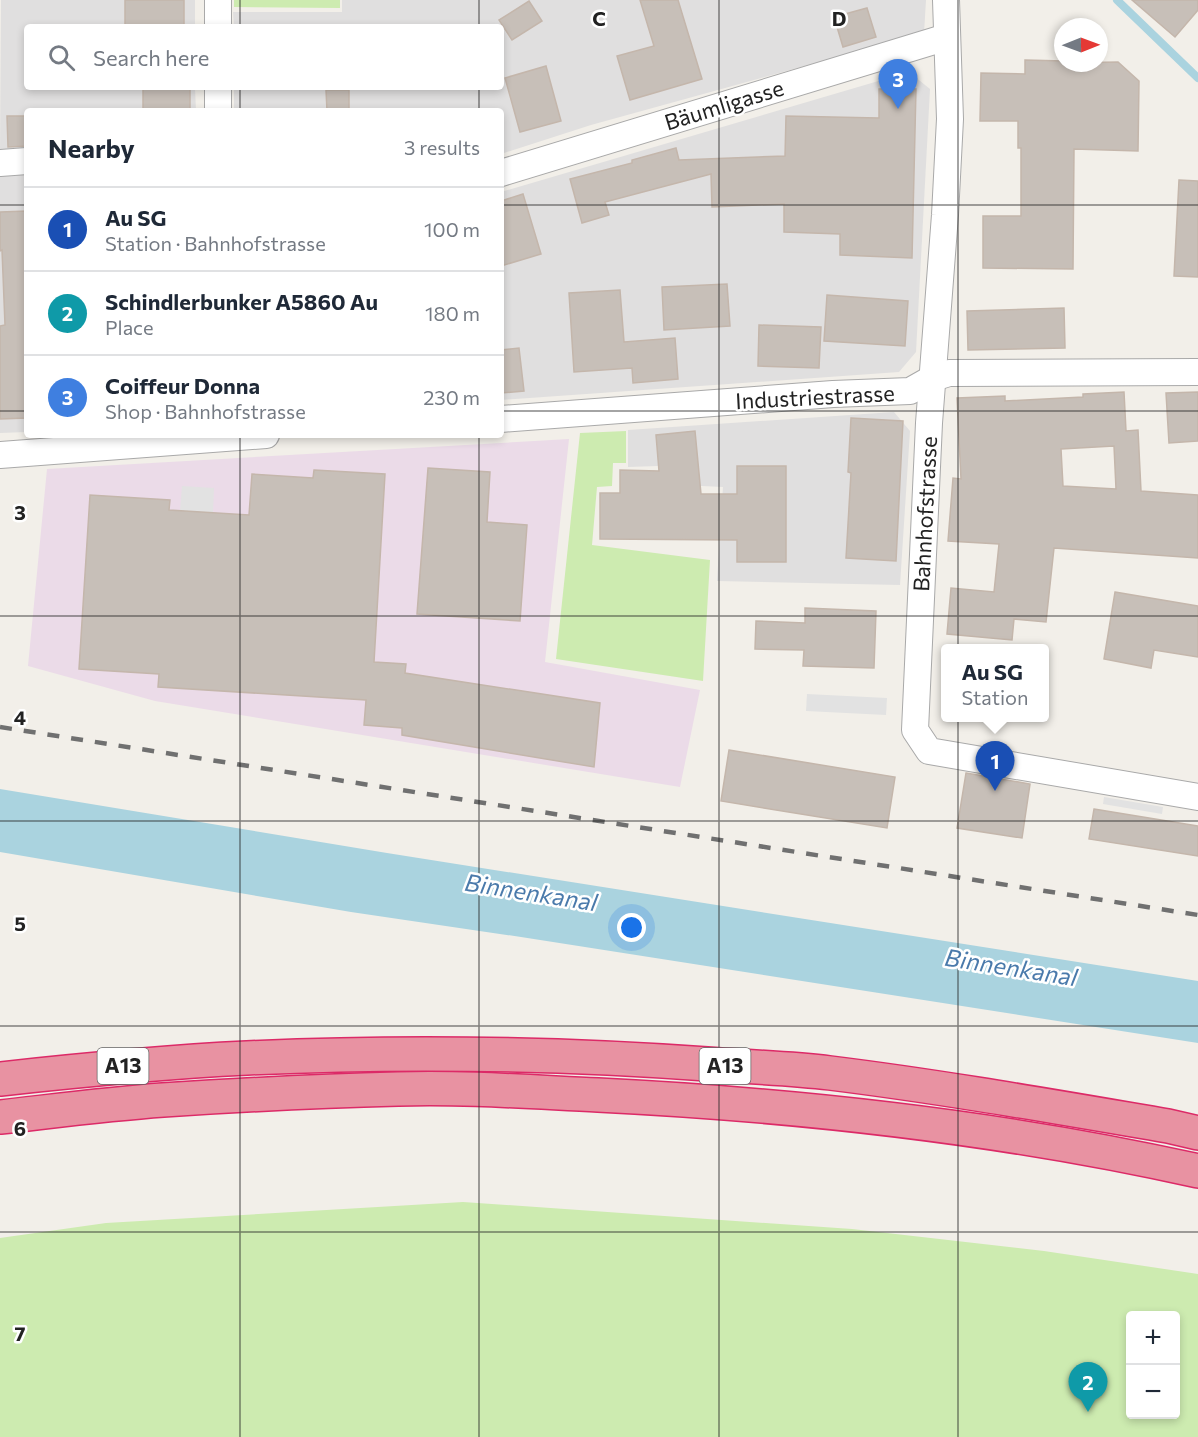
<!DOCTYPE html>
<meta charset="utf-8">
<style>
:root{--surface:#fff;--page:#f6f6f7;--text:#1f2937;--muted:#747a83;--line:#e0e1e3;--accent:#d40000}
body{margin:0;font-family:Commissioner,sans-serif;background:var(--page);color:var(--text)}
.controls{position:absolute;right:18px;bottom:18px;display:grid;overflow:hidden;border-radius:6px;box-shadow:0 3px 9px #0003}
.controls button{width:54px;height:54px;display:grid;place-items:center;padding:0;border:0;border-bottom:2px solid var(--line);background:var(--surface);color:var(--text);font:30px sans-serif}
.compass{position:absolute;left:1054px;top:18px;width:54px;height:54px;border-radius:50%;background:var(--surface);box-shadow:0 3px 9px #0003;rotate:89deg}
.you{position:absolute;left:632px;top:928px;width:21px;height:21px;margin:-15px;border:4px solid #fff;border-radius:50%;background:#1a73e8;box-shadow:0 0 0 9px #1a73e833}
.badge{display:grid;place-items:center;width:39px;height:39px;border-radius:50%;background:var(--accent);color:#fff;font-size:20px;font-weight:700}
.pin{position:absolute;translate:-50% -50px;filter:drop-shadow(0 2px 3px #0008)}
.pin::after{content:'';position:absolute;top:32px;width:21px;height:18px;background:inherit;clip-path:polygon(0 0,100% 0,50% 100%)}
.popup{position:absolute;left:941px;top:644px;width:108px;height:78px;box-sizing:border-box;display:grid;place-content:center;border-radius:6px;background:var(--surface);filter:drop-shadow(0 2px 4px #0005);font-size:20px;white-space:nowrap;color:var(--muted)}
.popup b{font-size:22px;color:var(--text)}
.popup::after{content:'';position:absolute;left:50%;top:100%;margin-left:-12px;border:12px solid transparent;border-top-color:var(--surface)}
.list{margin:0;padding:0;list-style:none}
h2{display:flex;justify-content:space-between;align-items:center;height:78px;margin:0;padding:0 24px;font-size:26px}
h2 small{font-size:20px;font-weight:400;color:var(--muted)}
.list li{display:grid;grid-template-columns:39px 1fr auto;gap:18px;align-items:center;box-sizing:border-box;height:84px;padding:0 24px;border-top:2px solid var(--line)}
.list b{display:block;font-size:22px;white-space:nowrap}
.list p{margin:0;font-size:20px;white-space:nowrap;color:var(--muted)}
.list em{font-size:20px;font-style:normal;color:var(--muted)}
.icon{flex:none;width:33px;height:33px;fill:none;stroke:currentColor;stroke-width:2;stroke-linecap:round;stroke-linejoin:round}
.map{position:relative;flex:none;width:1198px;height:1437px;overflow:hidden}
.search{position:absolute;background:var(--surface);box-shadow:0 3px 9px #0003;left:24px;top:24px;width:480px;height:66px;display:flex;align-items:center;gap:15px;box-sizing:border-box;padding:0 21px;border-radius:6px;color:var(--muted);font-size:22px}
.panel{position:absolute;background:var(--surface);box-shadow:0 3px 9px #0003;left:24px;top:108px;width:480px;height:330px;border-radius:6px}
.map>svg:first-child{display:block}
</style>
<div class="map">
<svg width="1198" height="1437" viewBox="0 0 1198 1437">
<rect width="100%" height="100%" fill="#f2efe9"/>
<g fill="#e0dfdf">
<path d="M1,0H195V27H27V87H195L196,111H27V150L0,151Z"/>
<path d="M342,0H926L924,33L591,125L501,154V111H234V87H501V27H234L233,12H342Z"/>
<path d="M909,72L930,89L916,352L899,372L501,400V192Z"/>
<path d="M27,170V432L0,433V172Z"/>
<path d="M894,412L910,431L900,585L717,581L723,487L660,484L658,466L628,467V430Z"/>
</g>
<path fill="#ebdbe8" d="M569,439L545,662L700,690L680,787L155,701L28,666L47,469Z"/>
<g fill="#cdebb0" fill-rule="evenodd">
<path d="M234,0H340V8L234,7Z"/>
<path d="M626,431V463H613L612,486L597,487L592,545L710,560L703,681L556,659L580,433Z"/>
<path d="M463,1202L852,1229L1044,1251L1198,1274V1437H0V1238L106,1223ZM1130,1316H1176V1414H1130Z"/>
</g>
<g fill="#e2e2e2">
<path d="M182,486L214,488L213,513L180,511Z"/>
<path d="M807,694L887,698L886,715L806,711Z"/>
<path d="M1104,797L1163,807L1162,814L1103,804Z"/>
</g>
<path fill="#aad3df" d="M0,789L387,853L1198,981V1043L521,937L351,912L0,852Z"/>
<g fill="none" stroke-linecap="round" stroke-linejoin="round">
<path stroke="#aad3df" stroke-width="8" d="M1117,0L1198,78"/>
</g>
<g fill="#c7bfb8" stroke="#c4b6ab" stroke-width="1.5" fill-rule="evenodd">
<rect x="125" y="0" width="59" height="27"/>
<path d="M640,0H678L702,79L630,100L617,56L654,46Z"/>
<path d="M1132,0H1198V10L1175,37Z"/>
<path d="M529,1L542,21L512,40L499,20Z"/>
<path d="M867,8L876,37L843,47L834,17Z"/>
<path d="M1025,60L1063,61V63L1118,62L1139,81L1138,151L1074,149L1073,269L983,268V216H1021V148H1018V121H980L981,73L1025,74Z"/>
<path d="M546,66L561,121L520,132L505,78Z"/>
<rect x="143" y="87" width="47" height="24"/>
<path d="M879,89H916L912,258L840,255V234L784,232V204L712,207L711,174L605,202L609,215L582,223L570,179L632,163V160L676,148L679,160L785,156L786,116L879,118Z"/>
<path d="M326,90H349V111H327Z"/>
<path d="M7,116H27V146L8,147Z"/>
<path d="M1179,180L1198,181V277L1174,276Z"/>
<path d="M523,194L541,254L501,266V201Z"/>
<path d="M27,211V418L0,419V326L5,325L2,250L0,251V212Z"/>
<path d="M727,284L730,326L664,330L662,287Z"/>
<path d="M620,290L624,342L675,338L678,379L633,383L632,368L574,372L569,293Z"/>
<path d="M827,295L908,301L905,346L824,341Z"/>
<path d="M1064,308L1065,348L968,350L967,311Z"/>
<path d="M759,325L821,327L819,368L758,366Z"/>
<path d="M519,348L524,391L501,393V350Z"/>
<path d="M1124,392L1126,431L1138,430L1141,491L1198,495V558L1054,548L1046,622L1014,619L1012,640L947,634L951,588L994,592L999,544L948,541L953,478L961,479L957,398L1005,396V401L1083,397V394ZM1114,446L1116,489L1063,486L1061,449Z"/>
<path d="M1198,392V441L1169,443L1166,393Z"/>
<path d="M851,418L903,421L896,561L846,558L851,473L848,472Z"/>
<path d="M695,431L701,494H737V466H786V562H737V540L600,539V493H620V470L659,471L656,435Z"/>
<path d="M428,468L490,472L487,522L527,525L520,621L417,614Z"/>
<path d="M314,470L385,474L374,662L406,664L405,673L600,703L594,767L402,735V728L364,725L366,700L158,687L159,674L79,669L90,495L170,500L169,510L249,515L252,474L313,478Z"/>
<path d="M1115,592L1198,606V657L1154,650L1151,668L1104,659Z"/>
<path d="M805,608L876,611L874,668L803,666L804,650L755,649L756,621L805,623Z"/>
<path d="M729,750L895,777L887,828L721,801Z"/>
<path d="M966,773L1030,784L1022,838L957,828Z"/>
<path d="M1094,809L1198,826V856L1089,839Z"/>
</g>
<g fill="none" stroke-linecap="round" stroke-linejoin="round">
<defs>
<g id="minor">
<path d="M946,0L950,119L945,215L929,423L915,730L929,751L1198,797"/>
<path d="M218,27V0"/>
<path d="M218,111V87"/>
<path d="M0,163L27,161"/>
<path d="M501,173L947,37"/>
<path d="M501,419L833,394L910,391L933,378L949,373L1198,372"/>
<path d="M0,455L266,435"/>
</g>
<g id="motorway">
<path d="M0,1079C82,1070 164,1062 247,1058C400,1051 554,1053 707,1064C748,1067 789,1068 830,1073C943,1087 1056,1107 1168,1126L1198,1133"/>
<path d="M0,1117C54,1111 108,1104 163,1100C241,1095 320,1091 398,1089C464,1087 532,1092 598,1095C800,1105 1001,1127 1198,1171"/>
</g>
</defs>
<use href="#minor" stroke="#a9a9a9" stroke-width="28"/>
<use href="#motorway" stroke="#dc2a67" stroke-width="36"/>
<use href="#minor" stroke="#fff" stroke-width="26"/>
<use href="#motorway" stroke="#e892a2" stroke-width="33"/>
<path stroke="#707070" stroke-width="4.5" stroke-dasharray="12 12" stroke-linecap="butt" d="M0,727L1198,915"/>
</g>
<path fill="none" stroke="#222" stroke-width="1.5" stroke-opacity="0.55" d="M240,0V27M479,0V27M719,0V1437M958,0V1437M240,87V111M479,87V111M0,205H27M501,205H1198M0,411H27M501,411H1198M240,435V1437M479,435V1437M0,616H1198M0,821H1198M0,1026H1198M0,1232H1198"/>
<g text-anchor="middle" stroke-width="5" stroke-linejoin="round" paint-order="stroke">
<g fill="#fff" stroke="#646464" stroke-width="1.5">
<rect x="97.5" y="1048" width="51" height="36" rx="4.5"/>
<rect x="699.5" y="1048" width="51" height="36" rx="4.5"/>
</g>
<g font-size="21" font-weight="bold" fill="#222">
<text x="123" y="1073">A13</text>
<text x="725" y="1073">A13</text>
</g>
<g font-size="22" fill="#222" stroke="#fff">
<text transform="translate(724 105) rotate(-17)" y="8">Bäumligasse</text>
<text transform="translate(815 397) rotate(-3)" y="8">Industriestrasse</text>
<text transform="translate(925 514) rotate(-87)" y="8">Bahnhofstrasse</text>
</g>
<g font-size="24" font-style="italic" fill="#4a7aab" stroke="#fff">
<text transform="translate(531 893) rotate(9)" y="8">Binnenkanal</text>
<text transform="translate(1011 968) rotate(9)" y="8">Binnenkanal</text>
</g>
</g>
<g font-size="20" text-anchor="middle" font-weight="bold" fill="#222" stroke="#fff" stroke-width="5" stroke-linejoin="round" paint-order="stroke">
<text x="599" y="26">C</text>
<text x="839" y="26">D</text>
<text x="20" y="520">3</text>
<text x="20" y="725">4</text>
<text x="20" y="931">5</text>
<text x="20" y="1136">6</text>
<text x="20" y="1341">7</text>
</g>
</svg>
<div class="controls">
<button>+</button>
<button>−</button>
</div>
<svg class="compass" viewBox="-18 -18 36 36"><path d="M0-13l5 13h-10z" fill="#e53935"/><path d="M0 13l5-13h-10z" fill="#747a83"/></svg>
<div class="you"></div>
<div class="pin badge" style="left:995px;top:791px;background:#1a4fb4">1</div>
<div class="popup"><b>Au SG</b>Station</div>
<div class="pin badge" style="left:1088px;top:1412px;background:#0f9aa8">2</div>
<div class="pin badge" style="left:898px;top:109px;background:#3f7fe0">3</div>
<div class="search"><svg class="icon" aria-label="search" viewBox="0 0 24 24"><circle cx="10" cy="10" r="6"/><path d="M15 15l6 6"/></svg>Search here</div>
<section class="panel">
<h2>Nearby<small>3 results</small></h2>
<ul class="list">
<li><span class="badge" style="background:#1a4fb4">1</span><div><b>Au SG</b><p>Station · Bahnhofstrasse</p></div><em>100 m</em></li>
<li><span class="badge" style="background:#0f9aa8">2</span><div><b>Schindlerbunker A5860 Au</b><p>Place</p></div><em>180 m</em></li>
<li><span class="badge" style="background:#3f7fe0">3</span><div><b>Coiffeur Donna</b><p>Shop · Bahnhofstrasse</p></div><em>230 m</em></li>
</ul>
</section>
</div>
